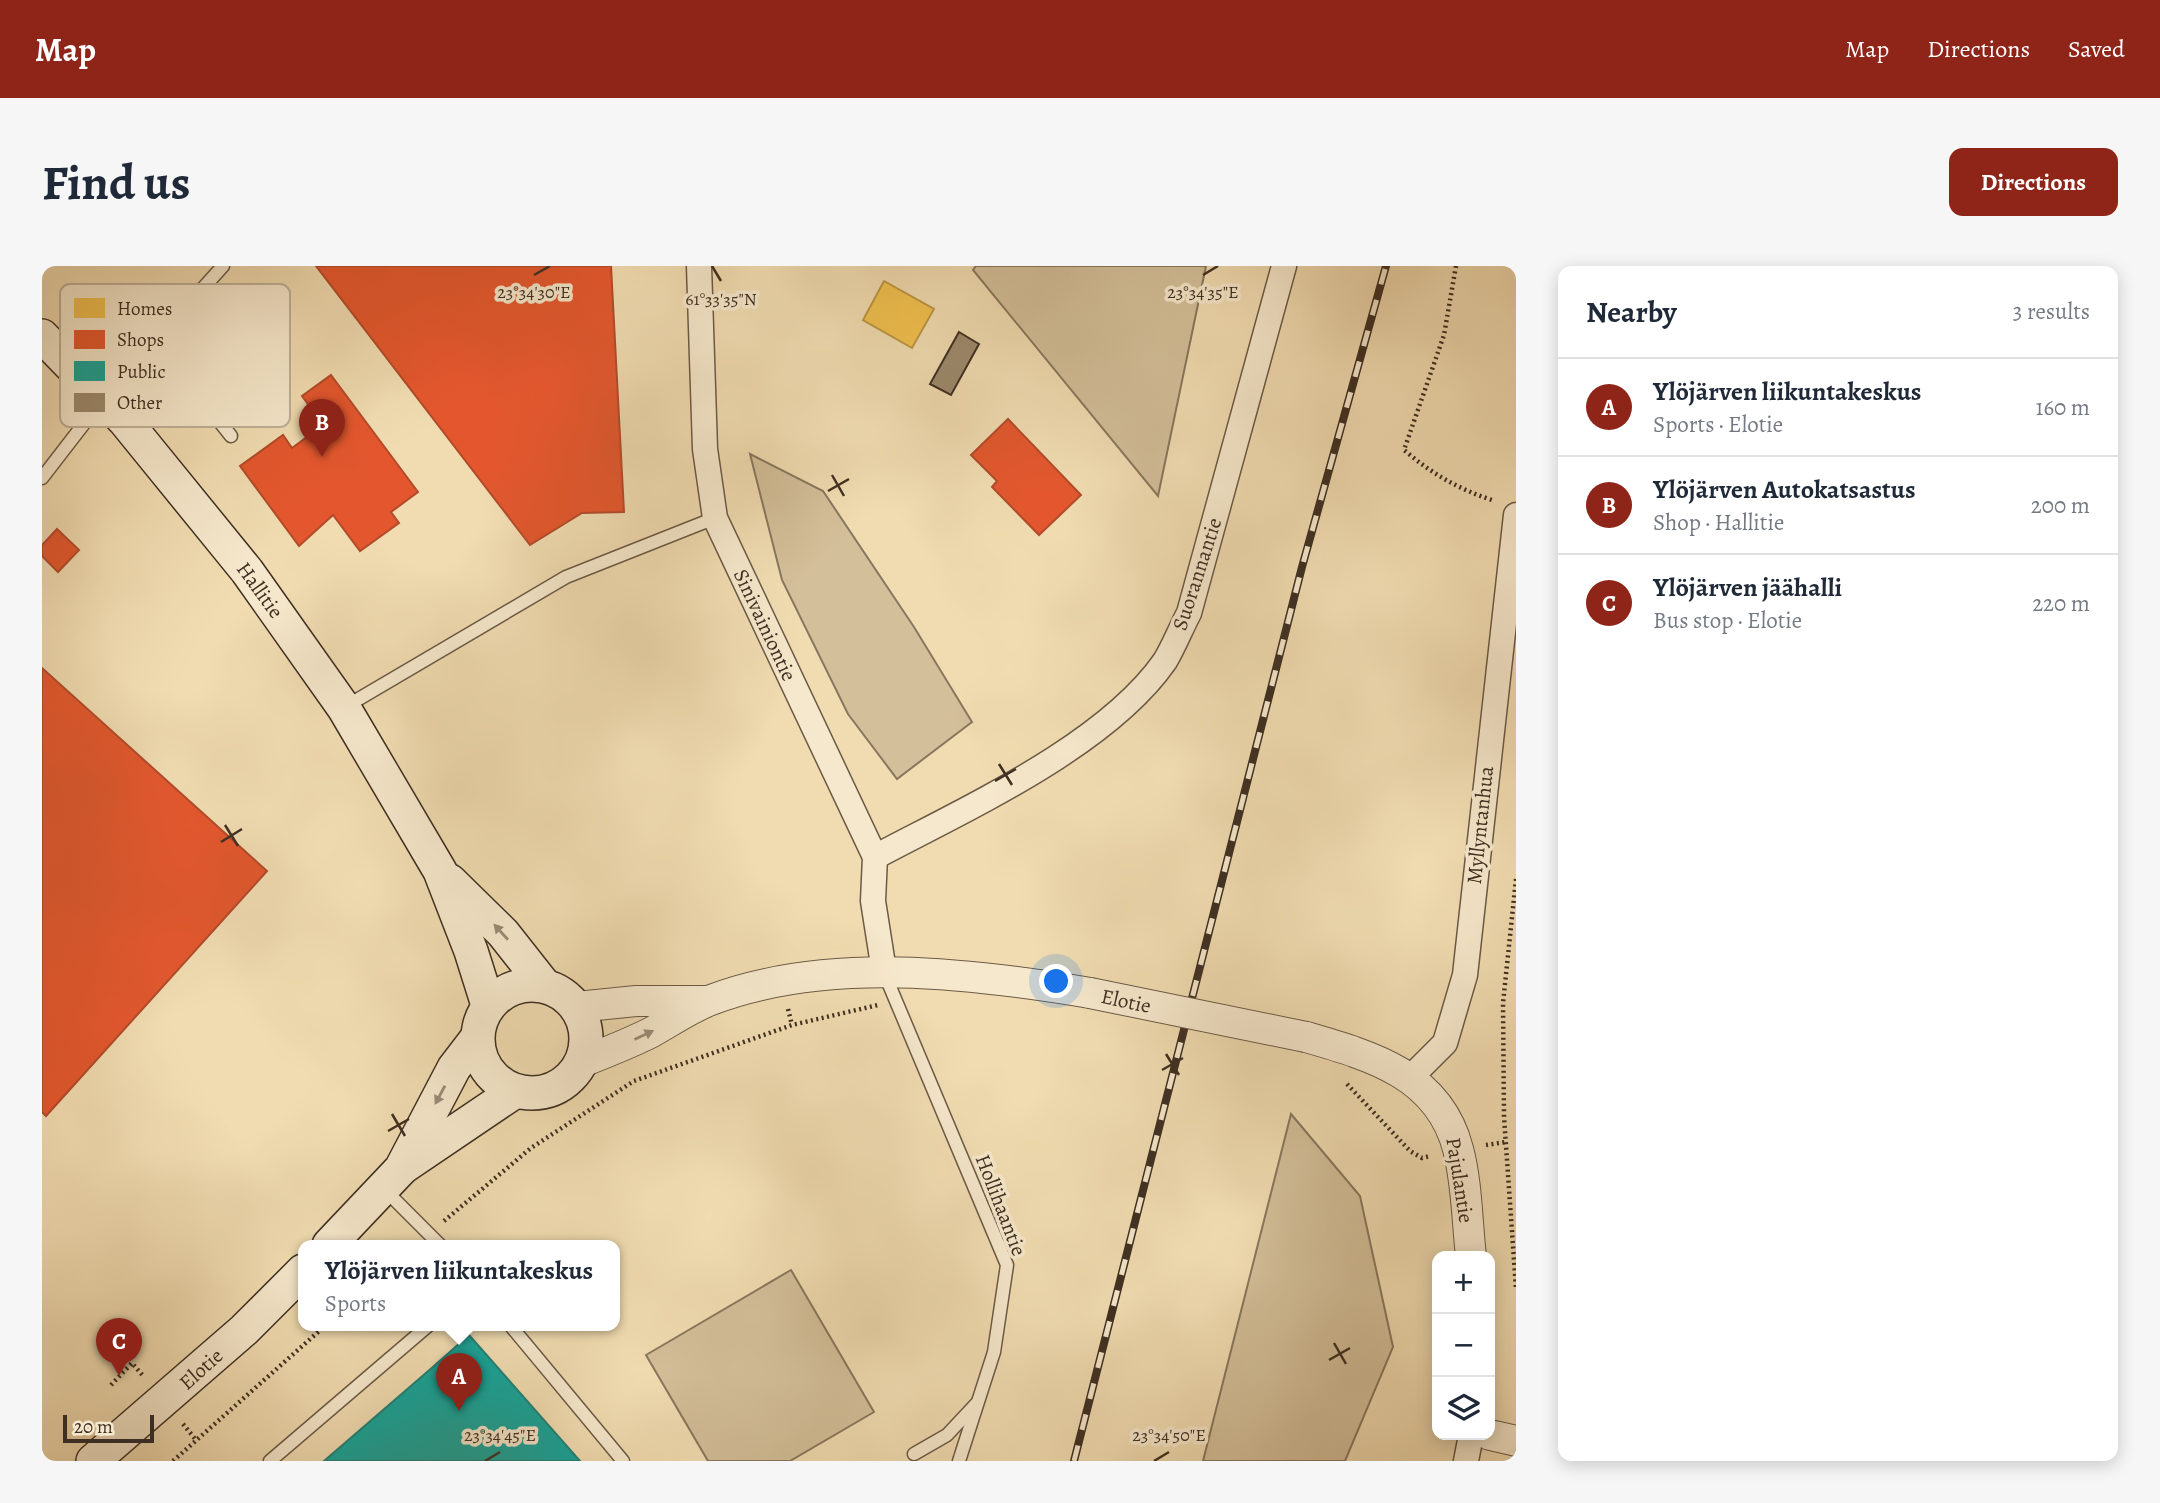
<!DOCTYPE html>
<meta charset="utf-8">
<style>
:root{--surface:#fff;--page:#f6f6f7;--text:#1f2937;--muted:#747a83;--line:#e0e1e3;--accent:#8f2418}
body{margin:0;font-family:Alegreya,serif;background:var(--page);color:var(--text)}
.controls{position:absolute;right:21px;bottom:21px;display:grid;overflow:hidden;border-radius:14px;box-shadow:0 4px 18px #0003}
.controls button{width:63px;height:63px;display:grid;place-items:center;padding:0;border:0;border-bottom:2px solid var(--line);background:var(--surface);color:var(--text);font:35px sans-serif}
.scale{position:absolute;left:21px;bottom:18px;width:91px;box-sizing:border-box;padding-left:7px;border:4px solid #3e2f22;border-top:0;font-size:19px;line-height:24px;white-space:nowrap;color:#3e2f22;-webkit-text-stroke:5px #f6e8cc;paint-order:stroke}
.you{position:absolute;left:1015px;top:716px;width:24px;height:24px;margin:-18px;border:5px solid #fff;border-radius:50%;background:#1a73e8;box-shadow:0 0 0 10px #1a73e833}
.badge{display:grid;place-items:center;width:46px;height:46px;border-radius:50%;background:var(--accent);color:#fff;font-size:23px;font-weight:700}
.pin{position:absolute;translate:-50% -58px;filter:drop-shadow(0 2px 4px #0008)}
.pin::after{content:'';position:absolute;top:37px;width:24px;height:21px;background:inherit;clip-path:polygon(0 0,100% 0,50% 100%)}
.popup{position:absolute;left:256px;top:974px;width:322px;height:91px;box-sizing:border-box;display:grid;place-content:center;border-radius:14px;background:var(--surface);filter:drop-shadow(0 2px 5px #0005);font-size:23px;white-space:nowrap;color:var(--muted)}
.popup b{font-size:26px;color:var(--text)}
.popup::after{content:'';position:absolute;left:50%;top:100%;margin-left:-14px;border:14px solid transparent;border-top-color:var(--surface)}
.list{margin:0;padding:0;list-style:none}
h2{display:flex;justify-content:space-between;align-items:center;height:91px;margin:0;padding:0 28px;font-size:30px}
h2 small{font-size:23px;font-weight:400;color:var(--muted)}
.list li{display:grid;grid-template-columns:46px 1fr auto;gap:21px;align-items:center;box-sizing:border-box;height:98px;padding:0 28px;border-top:2px solid var(--line)}
.list b{display:block;font-size:26px;white-space:nowrap}
.list p{margin:0;font-size:23px;white-space:nowrap;color:var(--muted)}
.list em{font-size:23px;font-style:normal;color:var(--muted)}
.icon{flex:none;width:38px;height:38px;fill:none;stroke:currentColor;stroke-width:2;stroke-linecap:round;stroke-linejoin:round}
.map{position:relative;flex:none;width:1474px;height:1195px;overflow:hidden;border-radius:14px}
header{display:flex;align-items:center;gap:42px;box-sizing:border-box;height:98px;padding:0 35px;background:var(--accent);color:#fff}
header strong{font-size:33px}
nav{display:flex;gap:38px;margin-inline-start:auto;font-size:24px}
.intro{display:flex;align-items:center;justify-content:space-between;box-sizing:border-box;height:168px;padding:0 42px}
h1{margin:0;font-size:49px}
.button{padding:18px 32px;border-radius:14px;background:var(--accent);color:#fff;font-size:24px;font-weight:700}
main{display:flex;gap:42px;padding:0 42px}
aside{flex:1;background:var(--surface);border-radius:14px;box-shadow:0 4px 18px #0003}
.map>svg:first-child{display:block}
</style>
<header>
<strong>Map</strong>
<nav><a>Map</a><a>Directions</a><a>Saved</a></nav>
</header>
<div class="intro"><h1>Find us</h1><a class="button">Directions</a></div>
<main>
<div class="map">
<svg width="1474" height="1195" viewBox="0 0 1474 1195">
<rect width="100%" height="100%" fill="#f1dcb1"/>
<filter id="stains"><feTurbulence type="fractalNoise" baseFrequency=".00286" numOctaves="4"/><feColorMatrix values="0 0 0 0 .2 0 0 0 0 .09 0 0 0 0 .02 0 0 0 .5 -.17"/></filter>
<radialGradient id="worn" r=".72"><stop offset=".6" stop-color="#630" stop-opacity="0"/><stop offset="1" stop-color="#630" stop-opacity=".3"/></radialGradient>
<g fill="#d3bf99" stroke="#88775e" stroke-width="2">
<path d="M934,0H1164L1116,230L931,4Z"/>
<path d="M708,188L781,225L872,361L930,456L855,513L806,448L740,314Z"/>
<path d="M1249,848L1318,930L1351,1081L1303,1195H1161Z"/>
<path d="M749,1004L832,1146L748,1195H666L604,1089Z"/>
</g>
<path fill="#f2c14e" stroke="#bc9541" stroke-width="2" d="M842,15L892,43L870,82L821,54Z"/>
<g fill="#e4572e" stroke="#b24b2a" stroke-width="2">
<path d="M274,0H569L582,246L540,247L488,279Z"/>
<path d="M289,109L376,226L349,246L357,257L318,285L291,249L257,280L198,200L241,169L250,182L281,159L260,130Z"/>
<path d="M966,153L1039,229L997,269L950,221L955,215L929,189Z"/>
<path d="M15,263L37,284L16,306L0,290V279Z"/>
<path d="M0,402L225,605L4,850L0,846Z"/>
</g>
<path fill="#17a398" stroke="#238075" stroke-width="2" d="M427,1069L538,1195H282L392,1100Z"/>
<path fill="#9b896c" stroke="#3e2f22" stroke-width="2" d="M917,66L937,78L909,129L888,118Z"/>
<g fill="none" stroke-linecap="round" stroke-linejoin="round">
<defs>
<g id="service">
<path d="M115,77L189,170"/>
<path d="M0,212L61,133L181,0"/>
<path d="M303,441L524,311L673,252"/>
<path d="M843,709L965,999L952,1086L917,1195"/>
<path d="M342,923L398,979"/>
<path d="M468,1059L581,1195"/>
<path d="M872,1188L905,1169L934,1138"/>
<path d="M228,1195L387,1059"/>
</g>
<g id="minor">
<path d="M657,0L663,183L673,252L833,591L831,635L842,705"/>
<path d="M833,591C923,543 1064,480 1123,395C1132,380 1139,362 1147,347L1242,0"/>
<path d="M1369,811L1403,777L1423,709L1474,249"/>
<path d="M1424,1195L1429,1169"/>
</g>
<g id="tertiary">
<path d="M535,741L594,735H664"/>
<path d="M1264,771C1330,790 1397,809 1416,883C1425,916 1425,956 1429,990"/>
<path d="M540,796C563,787 586,778 608,767C628,756 648,742 669,734C785,690 929,707 1048,727"/>
<path d="M1448,1169L1474,1175"/>
</g>
<g id="secondary">
<path d="M0,70L83,155L205,305L302,442L398,605L429,685L446,739"/>
<path d="M408,615L461,667L502,719"/>
<circle cx="490" cy="773" r="54"/>
<path d="M361,901L472,826"/>
<path d="M287,979L359,903L412,802L435,772"/>
<path d="M51,1195L202,1064L261,1005"/>
</g>
</defs>
<use href="#service" stroke="#6b5a46" stroke-width="15"/>
<use href="#minor" stroke="#6b5a46" stroke-width="27"/>
<use href="#tertiary" stroke="#6b5a46" stroke-width="32"/>
<use href="#secondary" stroke="#3e2f22" stroke-width="36"/>
<g stroke="#3e2f22" stroke-width="4.5" stroke-dasharray="2 3.5" stroke-linecap="butt">
<path d="M1414,0L1402,69L1362,184C1390,208 1418,224 1453,235"/>
<path d="M1474,613L1461,737L1462,851L1474,1023"/>
<path d="M746,743L750,759"/>
<path d="M1305,818L1368,885L1380,892L1388,890"/>
<path d="M1444,879L1464,876"/>
<path d="M402,955L489,882L592,815L750,759L836,739"/>
<path d="M69,1119L90,1097L102,1111"/>
<path d="M141,1158L154,1174"/>
<path d="M131,1195L284,1059"/>
</g>
<use href="#service" stroke="#f6e8cc" stroke-width="12"/>
<use href="#minor" stroke="#f6e8cc" stroke-width="24"/>
<use href="#tertiary" stroke="#f6e8cc" stroke-width="30"/>
<use href="#secondary" stroke="#f6e8cc" stroke-width="33"/>
<defs>
<path id="rail" d="M1032,1195L1260,301L1344,0"/>
</defs>
<use href="#rail" stroke="#3e2f22" stroke-width="8"/>
<use href="#rail" stroke="#f6e8cc" stroke-width="5" stroke-dasharray="16" stroke-linecap="butt"/>
<defs>
<path id="tertiary-bridge" d="M1048,727L1264,771"/>
</defs>
<use href="#tertiary-bridge" stroke="#6b5a46" stroke-width="32" stroke-linecap="butt"/>
<use href="#tertiary-bridge" stroke="#f6e8cc" stroke-width="30"/>
</g>
<defs><path id="oneway-solid" d="M-6-.8H1V-3.2L6.5 0L1 3.2V.8H-6Z" transform="scale(1.75)"/></defs>
<g fill="#9a8c77">
<use href="#oneway-solid" transform="translate(459 666) rotate(-132)"/>
<use href="#oneway-solid" transform="translate(602 769) rotate(-25)"/>
<use href="#oneway-solid" transform="translate(398 829) rotate(118)"/>
</g>
<path fill="none" stroke="#3e2f22" stroke-width="2.5" d="M670,0L679,15M492,9L508,0M1161,9L1176,0M790,209L802,230M786,225L807,213M957,498L970,519M953,515L974,503M183,559L196,580M179,576L200,563M1124,788L1137,809M1120,804L1141,792M350,848L363,870M346,865L367,853M1292,1077L1304,1098M1287,1094L1308,1082M443,1195L458,1186M1112,1195L1127,1186"/>
<g text-anchor="middle" stroke-width="7" stroke-linejoin="round" paint-order="stroke">
<g font-size="21" fill="#3e2f22" stroke="#f6e8cc">
<text transform="translate(1155 308) rotate(-72)" y="7">Suorannantie</text>
<text transform="translate(218 324) rotate(54)" y="7">Hallitie</text>
<text transform="translate(723 359) rotate(65)" y="7">Sinivainiontie</text>
<text transform="translate(1438 559) rotate(-84)" y="7">Myllyntanhua</text>
<text transform="translate(1084 735) rotate(12)" y="7">Elotie</text>
<text transform="translate(1418 914) rotate(81)" y="7">Pajulantie</text>
<text transform="translate(959 939) rotate(69)" y="7">Hollihaantie</text>
<text transform="translate(159 1103) rotate(-42)" y="7">Elotie</text>
</g>
</g>
<rect x="18" y="18" width="230" height="143" rx="10" fill="#f6e8cc" stroke="#bfb099" stroke-width="2"/>
<rect x="32" y="32" width="31" height="20" fill="#f2c14e"/>
<rect x="32" y="64" width="31" height="19" fill="#e4572e"/>
<rect x="32" y="95" width="31" height="20" fill="#17a398"/>
<rect x="32" y="127" width="31" height="19" fill="#9b896c"/>
<g font-size="19" fill="#3e2f22">
<text x="75" y="49">Homes</text>
<text x="75" y="80">Shops</text>
<text x="75" y="112">Public</text>
<text x="75" y="143">Other</text>
</g>
<g font-size="18" text-anchor="middle" fill="#3e2f22" stroke="#f6e8cc" stroke-width="7" stroke-linejoin="round" paint-order="stroke">
<text x="492" y="32">23°34'30"E</text>
<text x="1161" y="32">23°34'35"E</text>
<text x="679" y="39">61°33'35"N</text>
<text x="458" y="1175">23°34'45"E</text>
<text x="1127" y="1175">23°34'50"E</text>
</g>
<rect width="100%" height="100%" filter="url(#stains)"/>
<rect width="100%" height="100%" fill="url(#worn)"/>
</svg>
<div class="controls">
<button>+</button>
<button>−</button>
<button><svg class="icon" aria-label="layers" viewBox="0 0 24 24"><path d="M12 4l9 5-9 5-9-5zM3 14l9 5 9-5"/></svg></button>
</div>
<div class="scale">20 m</div>
<div class="you"></div>
<div class="pin badge" style="left:417px;top:1145px">A</div>
<div class="popup"><b>Ylöjärven liikuntakeskus</b>Sports</div>
<div class="pin badge" style="left:280px;top:191px">B</div>
<div class="pin badge" style="left:77px;top:1110px">C</div>
</div>
<aside>
<h2>Nearby<small>3 results</small></h2>
<ul class="list">
<li><span class="badge">A</span><div><b>Ylöjärven liikuntakeskus</b><p>Sports · Elotie</p></div><em>160 m</em></li>
<li><span class="badge">B</span><div><b>Ylöjärven Autokatsastus</b><p>Shop · Hallitie</p></div><em>200 m</em></li>
<li><span class="badge">C</span><div><b>Ylöjärven jäähalli</b><p>Bus stop · Elotie</p></div><em>220 m</em></li>
</ul>
</aside>
</main>
